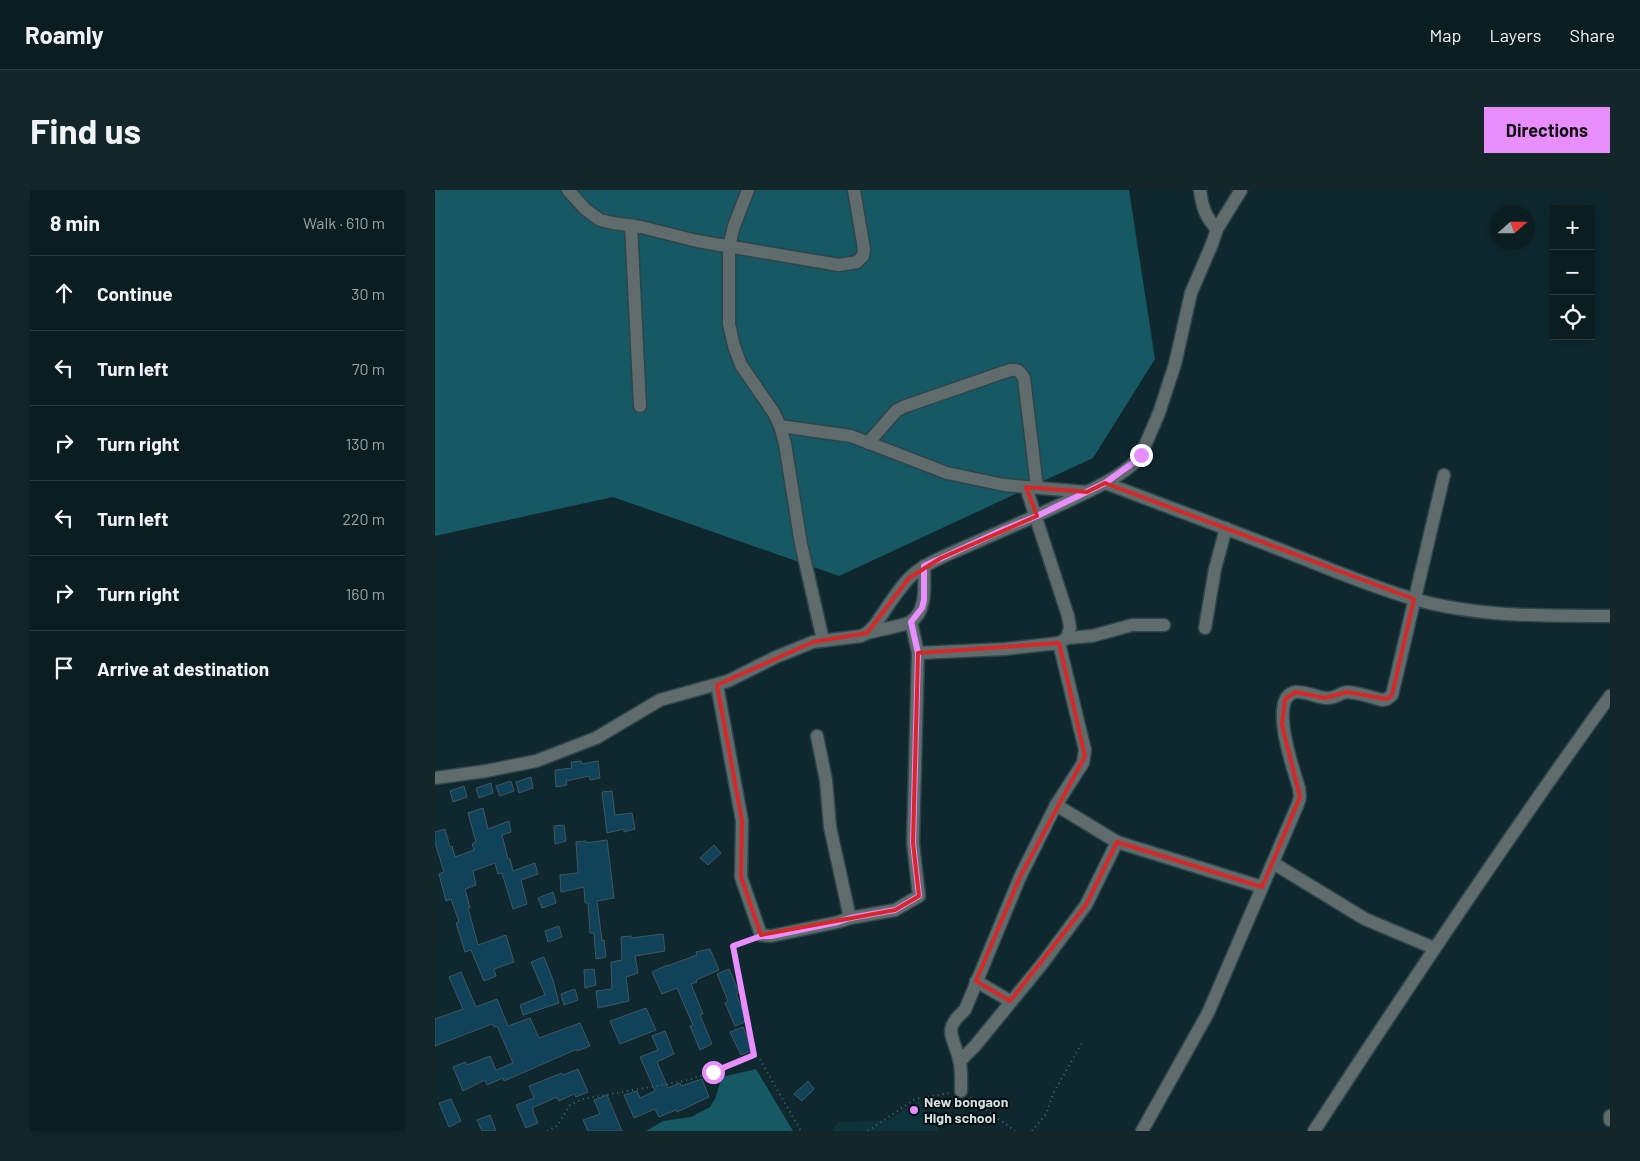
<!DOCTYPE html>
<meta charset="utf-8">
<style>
:root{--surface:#0a1e22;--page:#13272a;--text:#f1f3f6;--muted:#99a2a5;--line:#2a3c40;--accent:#e88eff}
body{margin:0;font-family:Barlow,sans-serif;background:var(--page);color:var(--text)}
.controls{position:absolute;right:15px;top:15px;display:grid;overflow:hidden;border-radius:0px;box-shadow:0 2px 12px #0003}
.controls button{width:45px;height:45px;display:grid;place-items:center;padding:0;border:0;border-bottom:1px solid var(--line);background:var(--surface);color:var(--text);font:25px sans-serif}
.compass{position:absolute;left:1055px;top:15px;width:45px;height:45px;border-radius:50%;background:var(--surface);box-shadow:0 2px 12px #0003;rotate:69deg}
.stop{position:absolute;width:15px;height:15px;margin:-11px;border:4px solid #e88eff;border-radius:50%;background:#fff}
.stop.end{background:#e88eff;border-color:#fff;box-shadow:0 1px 5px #0008}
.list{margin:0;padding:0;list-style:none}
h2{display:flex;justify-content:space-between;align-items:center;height:65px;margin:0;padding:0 20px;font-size:21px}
h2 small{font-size:16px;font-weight:400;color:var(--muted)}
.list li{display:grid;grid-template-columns:32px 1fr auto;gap:15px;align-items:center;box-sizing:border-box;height:75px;padding:0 20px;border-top:1px solid var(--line)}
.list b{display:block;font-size:19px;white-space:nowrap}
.list em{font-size:16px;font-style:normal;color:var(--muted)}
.icon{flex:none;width:28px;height:28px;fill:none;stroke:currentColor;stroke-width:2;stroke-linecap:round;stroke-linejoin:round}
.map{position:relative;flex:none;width:1175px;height:941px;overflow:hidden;border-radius:0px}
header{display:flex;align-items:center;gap:30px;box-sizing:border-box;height:70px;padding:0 25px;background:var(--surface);border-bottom:1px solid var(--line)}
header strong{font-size:24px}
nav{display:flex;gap:28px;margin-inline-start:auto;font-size:18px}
.intro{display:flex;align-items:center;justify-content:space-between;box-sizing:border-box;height:120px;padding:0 30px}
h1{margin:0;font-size:35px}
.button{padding:12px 22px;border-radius:0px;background:var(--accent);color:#111;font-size:18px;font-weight:700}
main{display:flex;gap:30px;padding:0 30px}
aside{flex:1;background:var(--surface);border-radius:0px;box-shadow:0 2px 12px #0003}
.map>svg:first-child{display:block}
</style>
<header>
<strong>Roamly</strong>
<nav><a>Map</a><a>Layers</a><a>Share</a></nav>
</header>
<div class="intro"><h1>Find us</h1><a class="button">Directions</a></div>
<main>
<aside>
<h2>8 min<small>Walk · 610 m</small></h2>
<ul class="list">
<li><svg class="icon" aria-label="ahead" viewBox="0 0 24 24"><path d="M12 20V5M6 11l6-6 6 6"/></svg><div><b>Continue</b></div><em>30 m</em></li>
<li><svg class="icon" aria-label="left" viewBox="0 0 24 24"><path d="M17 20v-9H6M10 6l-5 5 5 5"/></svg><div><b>Turn left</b></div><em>70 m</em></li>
<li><svg class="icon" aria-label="right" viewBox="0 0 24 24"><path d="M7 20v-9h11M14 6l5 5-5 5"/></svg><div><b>Turn right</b></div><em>130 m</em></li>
<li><svg class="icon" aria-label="left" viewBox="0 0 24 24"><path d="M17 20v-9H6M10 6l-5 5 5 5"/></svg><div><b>Turn left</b></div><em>220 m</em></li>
<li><svg class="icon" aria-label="right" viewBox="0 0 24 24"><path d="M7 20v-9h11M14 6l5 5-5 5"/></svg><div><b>Turn right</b></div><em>160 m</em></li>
<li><svg class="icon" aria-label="arrive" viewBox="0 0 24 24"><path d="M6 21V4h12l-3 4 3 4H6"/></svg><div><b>Arrive at destination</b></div></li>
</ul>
</aside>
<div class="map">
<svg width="1175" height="941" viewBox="0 0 1175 941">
<rect width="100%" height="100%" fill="#0e282e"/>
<path fill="#0e343b" d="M484,911L504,941H397L403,932H420L453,930Z"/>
<g fill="#165864">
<path d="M0,0H694L720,169L658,268L404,386L178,307L0,346Z"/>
<path d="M321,879L358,941H211L228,931L256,927L275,917L280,909L287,887Z"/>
</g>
<g fill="#10425a" stroke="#415764">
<path d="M146,571L147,574L163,571L165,588L155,590L154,586L131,591L132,595L121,597L120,580L137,578L136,572Z"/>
<path d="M96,587L98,598L84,603L81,592Z"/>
<path d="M76,591L79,601L65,606L61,596Z"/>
<path d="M56,593L58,603L44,608L41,598Z"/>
<path d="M29,596L32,607L18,612L15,601Z"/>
<path d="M177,601L180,625L197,623L200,639L189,642V639L172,643L167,602Z"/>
<path d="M48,618L53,639L74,631L76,642L67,645L73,669H75L78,681L100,673L103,684L86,690L92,714L78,719L67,683L63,684L60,673L38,681L41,695L30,699L35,718H33L43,755L71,745L79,772L59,779L61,786L49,791L36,760L30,762L21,733L24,732L16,709L11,711L4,684L9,682L0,653V642L10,639L15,657L17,656L20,667L39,660L37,654L41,652L33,623Z"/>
<path d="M129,635L131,651L120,654L119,636Z"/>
<path d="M172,650L179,708L162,711L167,751L169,750L171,767L161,769L159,743H155L153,713H150L149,697L126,702L125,685L143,683L141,652L151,651V653Z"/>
<path d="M279,655L286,663L273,675L265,668Z"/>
<path d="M118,702L121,713L107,718L103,708Z"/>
<path d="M124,736L127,747L113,752L110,741Z"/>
<path d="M228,744L230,761L200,766L203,783L191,787L194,811L163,818L161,801L177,799L176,772L187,770L186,747L196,746V748Z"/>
<path d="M275,759L284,780L261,790L262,792L256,794L268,824L265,825L277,854L265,860L255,836L258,835L242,798L227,804L217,782L232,775V776L262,765L261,762Z"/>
<path d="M109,767L118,790L124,813L88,825L85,815L110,805L96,772Z"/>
<path d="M159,779L161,795L150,798L149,780Z"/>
<path d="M294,779L304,802L301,804L312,831L300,836L290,813L293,811L282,784Z"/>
<path d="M26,782L41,817L62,809L73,836L95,828L104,848L145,833L155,856L142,861V859L69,891L68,888L52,895L50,890L28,901L18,877L30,872L32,875L55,866L61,880L78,873L62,836L59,837L57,834L0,856V829L28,819L14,787Z"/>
<path d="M140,799L143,810L129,815L126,804Z"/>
<path d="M211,818L221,840L185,854L175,831Z"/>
<path d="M308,837L318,860L306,865L295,842Z"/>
<path d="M230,841L239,864L222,872L233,898L245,893L246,896L267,889L274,907L242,922L241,920L224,927L220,919L199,928L189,905L202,901L205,908L220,901L205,867L223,860L217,846Z"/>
<path d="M143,879L153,902L141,907L139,904L124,911L122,907L97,918L103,933L91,938L81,915L99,908L94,896L127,883L128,885Z"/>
<path d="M373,891L379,899L367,911L359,904Z"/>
<path d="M172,905L187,941H153L148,930L165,924L159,910Z"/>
<path d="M16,909L26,931L14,937L4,913Z"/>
<path d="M55,925L61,941H47L42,930Z"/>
</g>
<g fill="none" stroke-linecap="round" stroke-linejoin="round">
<defs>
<g id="minor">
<path d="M133,0L150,19L165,30L178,33L206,37L262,51L404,75L422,72L428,66L429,59L419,0"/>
<path d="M313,0L299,36L294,56V134L299,156L306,175L339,223L345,236L350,254L366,354L388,450"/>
<path d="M765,0C767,16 770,27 782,39"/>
<path d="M196,35L205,216"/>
<path d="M345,236L416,246L512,283L569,295L652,302"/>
<path d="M433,253L461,221L468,217L575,180C583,179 585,181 589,188L602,297"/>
<path d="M670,293C731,316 793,339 854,363C895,379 937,397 979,409C1042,427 1110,426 1175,426"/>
<path d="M770,438L780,379L791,338"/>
<path d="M432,443C442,440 468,436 475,432C493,422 489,393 489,376"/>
<path d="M632,448L657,446L697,435H729"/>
<path d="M483,463L570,459L624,453"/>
<path d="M282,495L307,631L306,687L326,745L336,746L403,732L415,728L460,720L484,706L478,653L483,463L476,432"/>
<path d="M382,546L391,590L395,637L415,728"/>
<path d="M0,588L51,581L101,571L161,548L225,510L293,491L341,467L378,452L426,446L432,443L439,436C451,420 466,393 481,382C498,369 520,362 539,353C576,337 613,321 650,303C668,294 695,281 706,265L724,223L740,174L756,103L777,54L782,39L806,0"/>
<path d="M621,615L682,652L827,697"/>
<path d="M838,673L930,729L999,758"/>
<path d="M541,791L575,811"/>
<path d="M525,871L540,856L607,774L651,715L682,652"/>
<path d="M526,901C526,891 527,879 524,869C518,845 507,840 530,820L585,687L621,615L648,573L650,560L624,453L632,448L635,437L633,426L591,297"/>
<path d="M1175,926V930"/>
<path d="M707,941L773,823L863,614L865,607L864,598C859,581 832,506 861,502C870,501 881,507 891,508C901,509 905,502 913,502C924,503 936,507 947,510L952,509L957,505L1009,285"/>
<path d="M879,941C975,794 1072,648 1175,506"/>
</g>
</defs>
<use href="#minor" stroke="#2d454b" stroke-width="15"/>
<g stroke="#4e646a" stroke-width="2" stroke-dasharray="1 4" stroke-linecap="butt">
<path d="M317,749L297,756L319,864"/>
<path d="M535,908L580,941"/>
<path d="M112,941L122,936L135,915L148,909L249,891L278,882L319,865L324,868L366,941"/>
<path d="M433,941L480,909L515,903"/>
<path d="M597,941L611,924L619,902L648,851"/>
</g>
<use href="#minor" stroke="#606c6c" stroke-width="12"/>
</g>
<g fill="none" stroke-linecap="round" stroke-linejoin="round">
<path stroke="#e88eff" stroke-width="6" d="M278,882L319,865L298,756L326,746H336L403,732L415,728L460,720L484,706L478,653L483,463L476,432L487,418L489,410V376L570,339L602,326L670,293L702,270L706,265"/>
</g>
<path fill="none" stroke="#d62828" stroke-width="4" stroke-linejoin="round" d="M670,293L979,409L957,505L952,509L912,502L890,508L861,502L850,509L847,535L865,607L827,697L682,652L651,715L575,811L541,791L585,687L650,566L624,453L483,463L478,653L484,706L460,720L326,745L306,687L307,631L282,495L378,452L432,443L474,388L506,368L602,326L591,297L652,302Z"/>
<circle fill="#e88eff" stroke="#050f12" stroke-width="2" cx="479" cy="920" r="5"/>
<g text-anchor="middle" stroke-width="4" stroke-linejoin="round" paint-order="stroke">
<g font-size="14" font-weight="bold" fill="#d0dfe3" stroke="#050f12" text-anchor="start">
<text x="489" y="917">New bongaon<tspan x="489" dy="16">High school</tspan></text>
</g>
</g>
</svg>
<div class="controls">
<button>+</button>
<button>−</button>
<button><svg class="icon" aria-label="locate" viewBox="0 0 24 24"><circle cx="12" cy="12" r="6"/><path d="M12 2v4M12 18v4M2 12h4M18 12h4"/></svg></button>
</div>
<svg class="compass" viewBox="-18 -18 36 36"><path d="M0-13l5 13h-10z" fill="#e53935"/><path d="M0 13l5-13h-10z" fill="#99a2a5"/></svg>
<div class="stop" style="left:278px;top:882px"></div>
<div class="stop end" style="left:706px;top:265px"></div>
</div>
</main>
